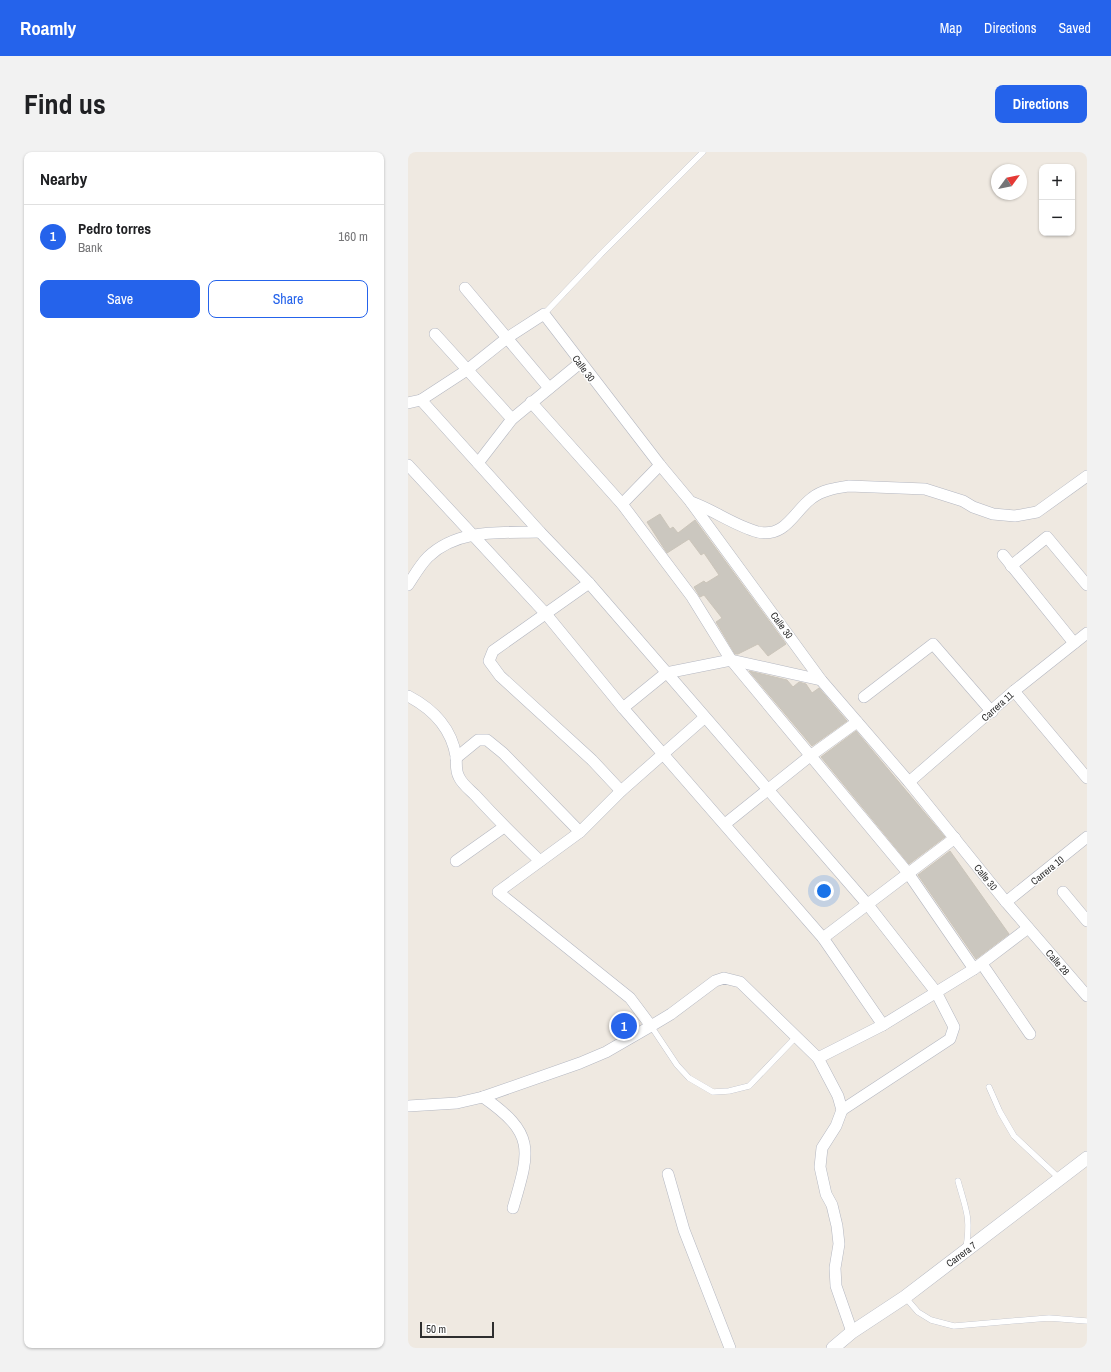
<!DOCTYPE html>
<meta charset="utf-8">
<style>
:root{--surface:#fff;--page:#f2f2f2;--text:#202124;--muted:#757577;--line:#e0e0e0;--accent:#2563eb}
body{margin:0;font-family:"Archivo Narrow",sans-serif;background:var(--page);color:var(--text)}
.controls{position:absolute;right:12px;top:12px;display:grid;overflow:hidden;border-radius:8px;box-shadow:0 1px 3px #0004}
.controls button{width:36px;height:36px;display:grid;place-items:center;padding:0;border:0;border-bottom:1px solid var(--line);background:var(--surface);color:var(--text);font:20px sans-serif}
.compass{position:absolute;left:583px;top:12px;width:36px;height:36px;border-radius:50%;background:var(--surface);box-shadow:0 1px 3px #0004;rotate:57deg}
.scale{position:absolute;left:12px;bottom:10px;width:74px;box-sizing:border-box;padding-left:4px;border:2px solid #2e2e2e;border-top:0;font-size:11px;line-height:14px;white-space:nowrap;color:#2e2e2e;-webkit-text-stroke:3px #fff;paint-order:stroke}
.you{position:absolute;left:416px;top:739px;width:14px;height:14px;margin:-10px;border:3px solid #fff;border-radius:50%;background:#1a73e8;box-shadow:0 0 0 6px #1a73e833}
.badge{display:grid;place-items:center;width:26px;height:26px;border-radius:50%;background:var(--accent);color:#fff;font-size:13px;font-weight:700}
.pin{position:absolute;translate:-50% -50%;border:2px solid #fff;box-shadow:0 1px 4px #0006}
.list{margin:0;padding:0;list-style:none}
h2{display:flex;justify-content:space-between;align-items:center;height:52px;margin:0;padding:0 16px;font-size:17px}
h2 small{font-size:13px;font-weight:400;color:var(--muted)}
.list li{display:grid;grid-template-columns:26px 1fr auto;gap:12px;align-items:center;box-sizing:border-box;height:64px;padding:0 16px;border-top:1px solid var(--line)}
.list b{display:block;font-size:15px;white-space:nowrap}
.list p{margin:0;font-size:13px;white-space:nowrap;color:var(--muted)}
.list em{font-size:13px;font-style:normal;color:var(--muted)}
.actions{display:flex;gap:8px;padding:12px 16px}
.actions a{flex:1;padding:9px 0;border:1px solid var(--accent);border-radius:8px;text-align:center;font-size:14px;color:var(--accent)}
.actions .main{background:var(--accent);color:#fff}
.map{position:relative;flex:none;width:679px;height:1196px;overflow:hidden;border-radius:8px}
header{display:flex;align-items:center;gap:24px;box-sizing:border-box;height:56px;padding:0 20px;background:var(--accent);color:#fff}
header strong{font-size:19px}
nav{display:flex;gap:22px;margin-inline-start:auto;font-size:14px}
.intro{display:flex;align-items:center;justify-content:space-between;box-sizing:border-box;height:96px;padding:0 24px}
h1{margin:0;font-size:28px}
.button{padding:10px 18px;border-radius:8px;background:var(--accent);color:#fff;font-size:14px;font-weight:700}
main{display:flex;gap:24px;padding:0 24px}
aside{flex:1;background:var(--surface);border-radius:8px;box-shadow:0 1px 3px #0004}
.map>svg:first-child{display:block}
</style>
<header>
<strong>Roamly</strong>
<nav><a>Map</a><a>Directions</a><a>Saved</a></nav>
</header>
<div class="intro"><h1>Find us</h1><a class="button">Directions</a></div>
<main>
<aside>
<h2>Nearby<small></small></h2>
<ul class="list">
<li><span class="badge">1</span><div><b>Pedro torres</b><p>Bank</p></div><em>160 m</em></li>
</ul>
<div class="actions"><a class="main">Save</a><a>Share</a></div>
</aside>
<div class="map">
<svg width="679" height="1196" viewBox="0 0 679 1196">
<rect width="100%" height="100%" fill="#efe9e1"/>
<g fill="#cbc7bf" stroke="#cbc5ba">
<path d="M252,362L262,377L265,375L270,381L287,368L378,492L360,504L350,492L330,502H327L308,470L314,466L296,443L292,445L286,435L296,429L298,431L311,423L296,401L293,403L281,387L259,401L239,370Z"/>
<path d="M341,519L379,528L385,535L391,530L398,532L404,541L411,536L439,569L404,594Z"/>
<path d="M448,579L537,685L501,712L413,605Z"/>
<path d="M542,699L601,782L568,807L510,723Z"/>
</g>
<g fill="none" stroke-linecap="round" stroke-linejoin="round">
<defs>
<g id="service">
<path d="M136,162L192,103L295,0"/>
<path d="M243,874L269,913L281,926L305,940L321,939L341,934L388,885"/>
<path d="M581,935L592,960L606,984L652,1027"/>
<path d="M550,1029C558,1058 563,1065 558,1096"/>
<path d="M497,1145L510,1160L523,1168L546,1174L641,1166L679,1169"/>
</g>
<g id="minor">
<path d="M57,136L141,236"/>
<path d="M27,182L104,267"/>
<path d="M13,248L132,380L181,431L460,753L528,840L546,875L542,887L434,958"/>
<path d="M123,250L214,352L284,445L323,508L500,721L566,817"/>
<path d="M0,251L13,248L59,218L99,186L136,162L252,313L282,349L413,528L501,630L598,750L679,844"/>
<path d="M70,311L104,267L172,211"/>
<path d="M0,313L138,462L215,556L415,786L475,873"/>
<path d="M283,350C306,358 327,374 350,380C378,386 386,359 404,346C414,338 428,336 441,334L517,337L555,349L565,355L585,362L607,364L629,360L679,324"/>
<path d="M214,352L252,313"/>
<path d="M595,403L666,491"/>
<path d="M603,414L639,385L679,433"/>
<path d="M181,431L85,499L81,509L92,524L184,608L213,639"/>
<path d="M0,433C6,424 12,413 20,405C50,376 94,381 132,380"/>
<path d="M606,539L679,626"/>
<path d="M0,544C25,557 43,575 48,604C49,611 47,618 51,625C54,632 62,638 67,643C88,666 110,688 132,709"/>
<path d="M456,545L525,492L584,560"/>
<path d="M215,556L258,521L323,508L413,528"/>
<path d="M48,606L70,588H79L95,601L172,680"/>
<path d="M501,630L606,539L679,481"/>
<path d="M317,672L402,604L449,570"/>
<path d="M48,709L96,675"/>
<path d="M655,740L679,769"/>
<path d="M598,750L679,685"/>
<path d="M415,786L547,686"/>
<path d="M574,812L622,882"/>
<path d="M243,874L222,846L90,740L172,680L213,639L296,566"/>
<path d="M410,906L475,873L566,817L620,776"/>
<path d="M75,945C128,982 122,998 105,1056"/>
<path d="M0,954L49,951L75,945L172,911L198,900L243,874L263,862L307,829L316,826L332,830L410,906L430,944L434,958L428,974L414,996L412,1015L418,1042L424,1053L429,1074L431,1092L427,1116L428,1134L444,1180"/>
<path d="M260,1022L276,1078L322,1196"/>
</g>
<path id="tertiary" d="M425,1196L444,1180L497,1145L679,1006"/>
</defs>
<use href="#service" stroke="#b4b7c1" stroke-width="6"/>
<use href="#minor" stroke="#b4b7c1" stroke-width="12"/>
<use href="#tertiary" stroke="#b4b7c1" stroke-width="14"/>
<use href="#service" stroke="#fff" stroke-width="5.5"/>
<use href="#minor" stroke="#fff" stroke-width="11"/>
<use href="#tertiary" stroke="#fff" stroke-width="13"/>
</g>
<g text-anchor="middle" stroke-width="3" stroke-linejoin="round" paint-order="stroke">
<g font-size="10" fill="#2e2e2e" stroke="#fff">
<text transform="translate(176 216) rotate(53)" y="4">Calle 30</text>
<text transform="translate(374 473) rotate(54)" y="4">Calle 30</text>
<text transform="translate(589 554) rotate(-42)" y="4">Carrera 11</text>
<text transform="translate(639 718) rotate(-39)" y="4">Carrera 10</text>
<text transform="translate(578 725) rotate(51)" y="4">Calle 30</text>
<text transform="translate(650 810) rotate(49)" y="4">Calle 28</text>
<text transform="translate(553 1102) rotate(-37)" y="4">Carrera 7</text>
</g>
</g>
</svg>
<div class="controls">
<button>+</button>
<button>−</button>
</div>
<svg class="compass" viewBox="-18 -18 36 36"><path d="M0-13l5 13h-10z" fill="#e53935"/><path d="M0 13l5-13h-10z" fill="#757577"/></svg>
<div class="scale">50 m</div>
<div class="you"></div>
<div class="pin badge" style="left:216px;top:874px">1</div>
</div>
</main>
